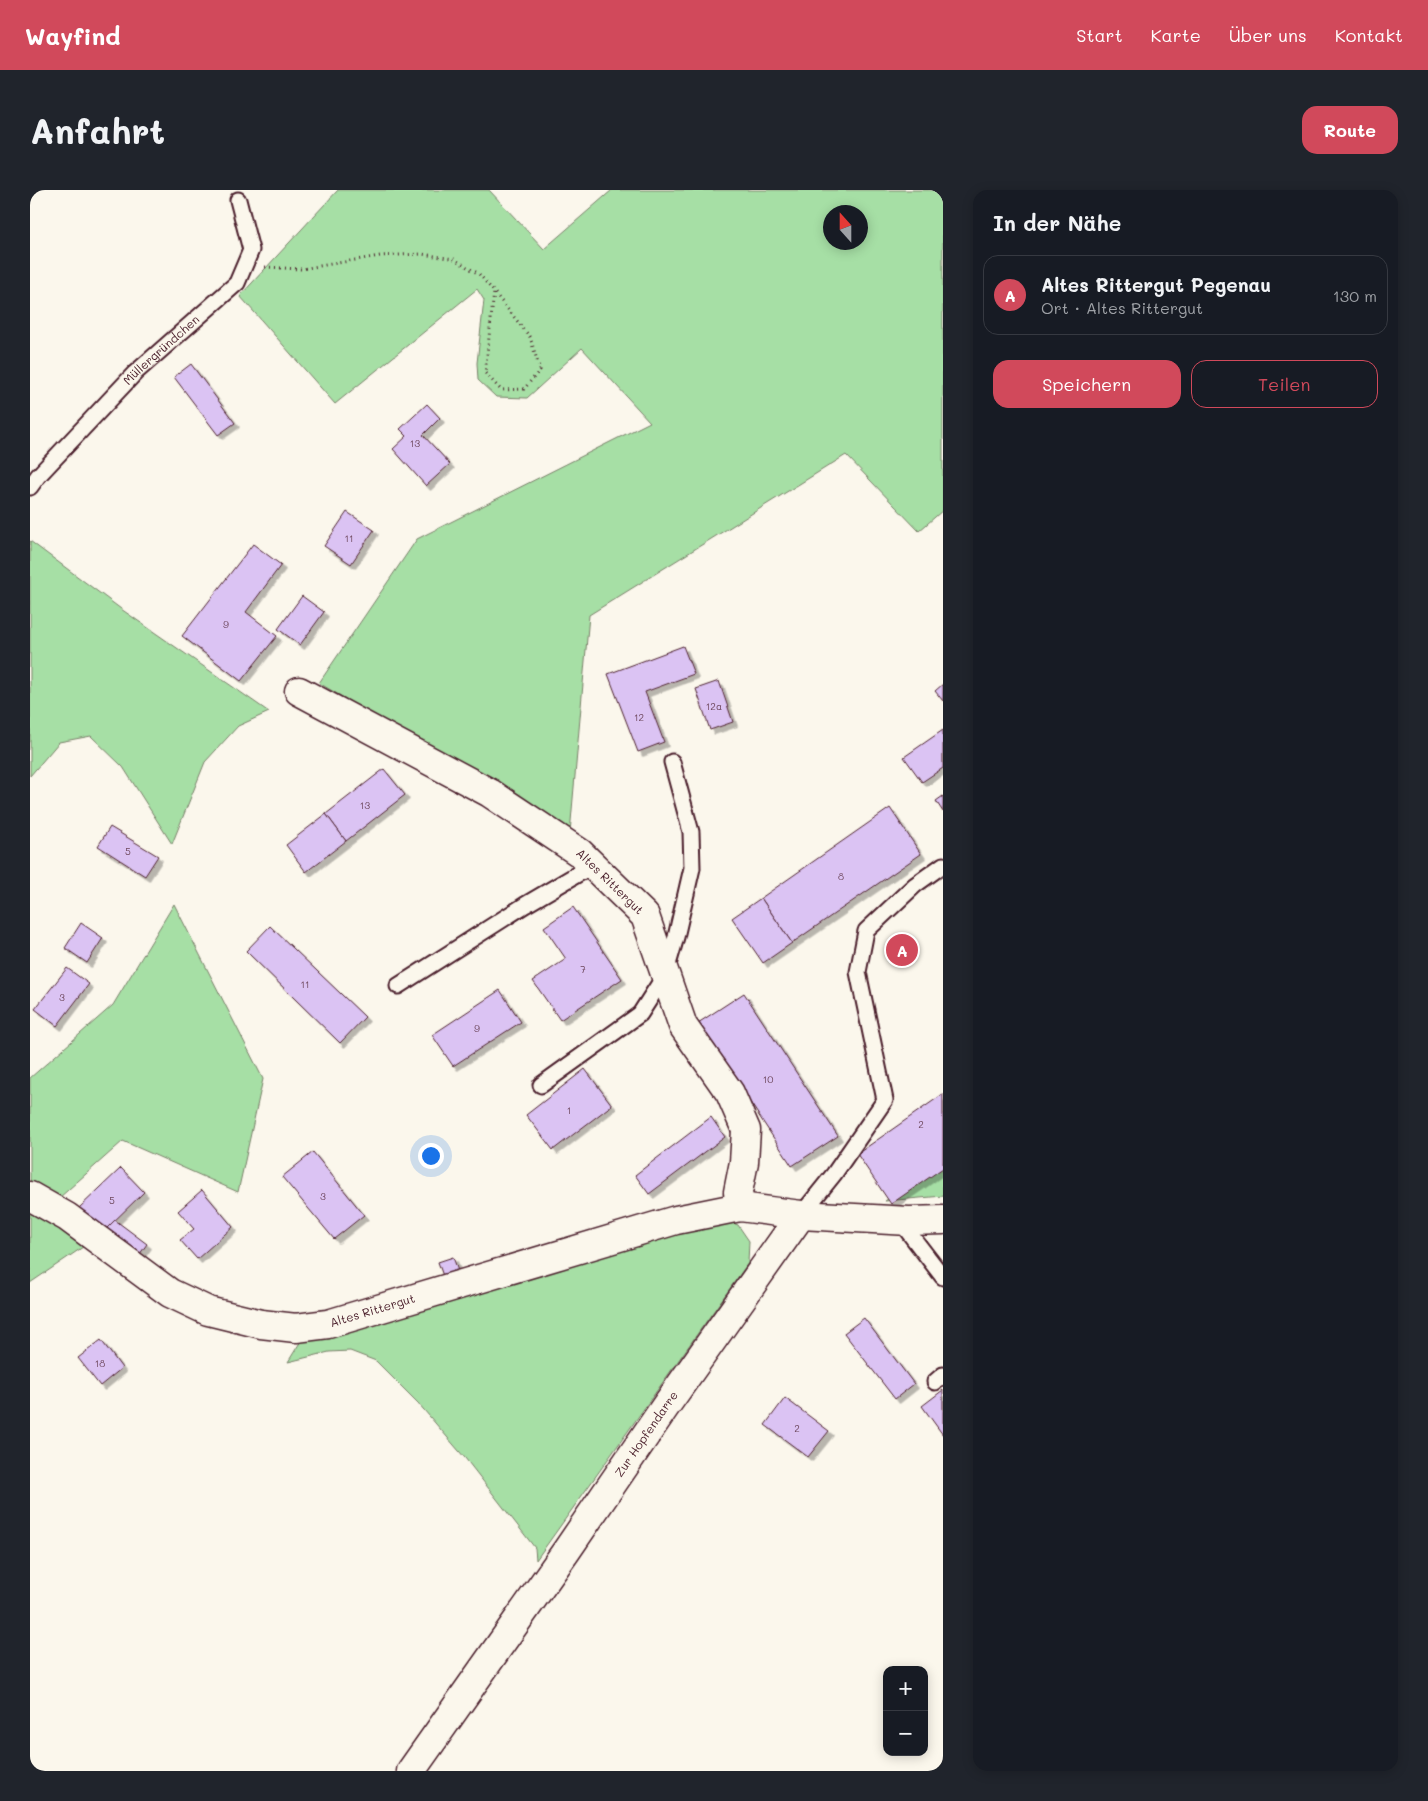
<!DOCTYPE html>
<html lang="de">
<meta charset="utf-8">
<style>
:root{--surface:#171b24;--page:#20242c;--text:#f1f3f6;--muted:#9ea1a6;--line:#363941;--accent:#d1495b}
body{margin:0;font-family:Mali,sans-serif;background:var(--page);color:var(--text)}
.controls{position:absolute;right:15px;bottom:15px;display:grid;overflow:hidden;border-radius:10px;box-shadow:0 2px 12px #0003}
.controls button{width:45px;height:45px;display:grid;place-items:center;padding:0;border:0;border-bottom:1px solid var(--line);background:var(--surface);color:var(--text);font:25px sans-serif}
.compass{position:absolute;left:793px;top:15px;width:45px;height:45px;border-radius:50%;background:var(--surface);box-shadow:0 2px 12px #0003;rotate:339deg}
.you{position:absolute;left:400px;top:965px;width:18px;height:18px;margin:-12px;border:4px solid #fff;border-radius:50%;background:#1a73e8;box-shadow:0 0 0 8px #1a73e833}
.badge{display:grid;place-items:center;width:32px;height:32px;border-radius:50%;background:var(--accent);color:#fff;font-size:16px;font-weight:700}
.pin{position:absolute;translate:-50% -50%;border:2px solid #fff;box-shadow:0 1px 5px #0006}
.list{margin:0;padding:0;list-style:none}
h2{display:flex;justify-content:space-between;align-items:center;height:65px;margin:0;padding:0 20px;font-size:21px}
h2 small{font-size:16px;font-weight:400;color:var(--muted)}
.list li{display:grid;grid-template-columns:32px 1fr auto;gap:15px;align-items:center;box-sizing:border-box;height:80px;margin:0 10px 10px;padding:0 10px;border:1px solid var(--line);border-radius:15px}
.list b{display:block;font-size:19px;white-space:nowrap}
.list p{margin:0;font-size:16px;white-space:nowrap;color:var(--muted)}
.list em{font-size:16px;font-style:normal;color:var(--muted)}
.actions{display:flex;gap:10px;padding:15px 20px}
.actions a{flex:1;padding:11px 0;border:1px solid var(--accent);border-radius:15px;text-align:center;font-size:18px;color:var(--accent)}
.actions .main{background:var(--accent);color:#fff}
.map{position:relative;flex:none;width:913px;height:1581px;overflow:hidden;border-radius:15px}
header{display:flex;align-items:center;gap:30px;box-sizing:border-box;height:70px;padding:0 25px;background:var(--accent);color:#fff}
header strong{font-size:24px}
nav{display:flex;gap:28px;margin-inline-start:auto;font-size:18px}
.intro{display:flex;align-items:center;justify-content:space-between;box-sizing:border-box;height:120px;padding:0 30px}
h1{margin:0;font-size:35px}
.button{padding:12px 22px;border-radius:15px;background:var(--accent);color:#fff;font-size:18px;font-weight:700}
main{display:flex;gap:30px;padding:0 30px}
aside{flex:1;background:var(--surface);border-radius:15px;box-shadow:0 2px 12px #0003}
.map>svg:first-child{display:block}
</style>
<header>
<strong>Wayfind</strong>
<nav><a>Start</a><a>Karte</a><a>Über uns</a><a>Kontakt</a></nav>
</header>
<div class="intro"><h1>Anfahrt</h1><a class="button">Route</a></div>
<main>
<div class="map">
<svg width="913" height="1581" viewBox="0 0 913 1581">
<defs>
<filter id="shadow"><feDropShadow dx="4.5" dy="4.5" stdDeviation="0" flood-color="#0004"/></filter>
</defs>
<rect width="100%" height="100%" fill="#fbf7ec"/>
<filter id="ink" filterUnits="userSpaceOnUse"><feTurbulence type="fractalNoise" baseFrequency=".02" numOctaves="2"/><feDisplacementMap in="SourceGraphic" scale="10" xChannelSelector="R" yChannelSelector="G"/><feConvolveMatrix kernelMatrix="1 2 1 2 8 2 1 2 1" color-interpolation-filters="sRGB"/></filter>
<g filter="url(#ink)">
<g fill="#a6dfa5" stroke="#787f68" fill-rule="evenodd">
<path d="M308,0H459L514,59L582,0H913V320L889,341L816,265L559,425L540,643L289,493L387,349L620,232L552,158L497,208L466,207L448,190L447,173L454,110L447,99L305,214L210,106ZM801,22H831V52H801Z"/>
<path d="M0,351L91,419L239,522L208,536L175,572L142,654L93,577L61,546L29,552L0,586Z"/>
<path d="M144,714L233,889L208,1002L93,951L29,1008L0,991V888L83,815Z"/>
<path d="M913,971V1006L855,1011Z"/>
<path d="M0,1016L53,1057L0,1093Z"/>
<path d="M689,1028L708,1035L719,1051L718,1073L506,1370L505,1358L435,1268L388,1213L346,1171L320,1161L299,1162L258,1172L274,1146Z"/>
</g>
<g fill="#dbc3f3" stroke="#4a1f2b" filter="url(#shadow)">
<path d="M161,174L205,233L188,245L144,187Z"/>
<path d="M397,214L410,228L393,245L420,274L396,296L363,259L377,246L370,239Z"/>
<path d="M317,322L344,340L321,374L294,356Z"/>
<path d="M223,354L251,375L216,422L247,446L211,491L152,446Z"/>
<path d="M272,406L294,422L270,455L248,439Z"/>
<path d="M653,456L664,484L615,502L634,552L608,562L578,484Z"/>
<path d="M689,491L703,532L680,540L666,499Z"/>
<path d="M913,494V511L905,501Z"/>
<path d="M913,540V578L892,592L874,567Z"/>
<path d="M354,579L375,605L316,651L296,624Z"/>
<path d="M913,606V622L906,611Z"/>
<path d="M860,618L891,664L762,753L731,708Z"/>
<path d="M296,624L316,651L276,682L256,655Z"/>
<path d="M80,637L128,666L115,686L68,656Z"/>
<path d="M731,708L762,753L733,773L702,728Z"/>
<path d="M543,717L592,789L530,830L503,791L536,769L514,737Z"/>
<path d="M51,733L73,748L57,773L35,758Z"/>
<path d="M240,736L335,827L310,853L216,761Z"/>
<path d="M37,778L59,794L27,836L5,819Z"/>
<path d="M470,800L491,832L423,876L402,845Z"/>
<path d="M714,803L808,946L762,976L668,833Z"/>
<path d="M555,879L582,915L523,960L496,925Z"/>
<path d="M913,904V978L861,1014L827,964Z"/>
<path d="M681,927L695,947L619,1004L605,985Z"/>
<path d="M283,962L334,1025L304,1049L252,987Z"/>
<path d="M91,978L114,1002L73,1042L49,1018Z"/>
<path d="M172,1000L203,1037L167,1069L150,1050L164,1039L148,1021Z"/>
<path d="M85,1030L117,1054L107,1068L73,1042Z"/>
<path d="M423,1067L428,1081L413,1086L408,1072Z"/>
<path d="M834,1128L884,1194L865,1209L814,1143Z"/>
<path d="M71,1150L92,1178L70,1196L48,1168Z"/>
<path d="M913,1200V1245L892,1216Z"/>
<path d="M755,1208L799,1241L778,1267L735,1235Z"/>
</g>
<g fill="none" stroke-linecap="round" stroke-linejoin="round">
<defs>
<g id="lane">
<path id="s1" d="M0,297L8,286L105,183L207,93L221,60L208,10"/>
<path d="M368,796L495,715L563,675"/>
<path d="M511,895L610,824L635,785L646,747L662,678L661,642L642,572"/>
<path d="M771,1025L804,984L855,910L828,782L836,741L885,695L913,675"/>
<path d="M870,1031L913,1087"/>
<path d="M905,1192L913,1185"/>
</g>
<g id="street">
<path id="s2" d="M269,501L460,603L550,663L615,726L653,836L700,903L716,940L714,972L708,1002L710,1017"/>
<path id="s3" d="M0,1006L37,1027L140,1103L178,1121L231,1134L266,1138L298,1134L646,1030L710,1017L771,1025L879,1031L913,1030"/>
<path id="s4" d="M381,1581L537,1360L635,1217L771,1025"/>
</g>
</defs>
<use href="#lane" stroke="#4a1f2b" stroke-width="19"/>
<use href="#street" stroke="#4a1f2b" stroke-width="31"/>
<path stroke="#4a1f2b" stroke-width="3" stroke-dasharray="1 4" stroke-linecap="butt" d="M235,77L271,79L350,66L392,64L424,69L449,84L464,102L500,147L510,180L494,199L471,200L455,183L464,102"/>
<use href="#lane" stroke="#fbf7ec" stroke-width="15"/>
<use href="#street" stroke="#fbf7ec" stroke-width="28"/>
</g>
</g>
<g text-anchor="middle" stroke-width="5" stroke-linejoin="round" paint-order="stroke">
<g font-size="10" fill="#6e485d">
<text x="385" y="257">13</text>
<text x="319" y="352">11</text>
<text x="196" y="438">9</text>
<text x="684" y="520">12a</text>
<text x="609" y="531">12</text>
<text x="335" y="619">13</text>
<text x="98" y="665">5</text>
<text x="811" y="690">8</text>
<text x="553" y="783">7</text>
<text x="275" y="798">11</text>
<text x="32" y="811">3</text>
<text x="447" y="842">9</text>
<text x="738" y="893">10</text>
<text x="539" y="924">1</text>
<text x="891" y="938">2</text>
<text x="293" y="1010">3</text>
<text x="82" y="1014">5</text>
<text x="70" y="1177">18</text>
<text x="767" y="1242">2</text>
</g>
<g font-size="12" fill="#4a1f2b" stroke="#fbf7ec">
<text dy="4" stroke="none"><textPath href="#s1" startOffset="190">Müllergründchen</textPath></text>
<text dy="4" stroke="none"><textPath href="#s2" startOffset="366">Altes Rittergut</textPath></text>
<text dy="4" stroke="none"><textPath href="#s3" startOffset="381">Altes Rittergut</textPath></text>
<text dy="4" stroke="none"><textPath href="#s4" startOffset="411">Zur Hopfendarre</textPath></text>
</g>
</g>
</svg>
<div class="controls">
<button>+</button>
<button>−</button>
</div>
<svg class="compass" viewBox="-18 -18 36 36"><path d="M0-13l5 13h-10z" fill="#e53935"/><path d="M0 13l5-13h-10z" fill="#9ea1a6"/></svg>
<div class="you"></div>
<div class="pin badge" style="left:872px;top:760px">A</div>
</div>
<aside>
<h2>In der Nähe<small></small></h2>
<ul class="list">
<li><span class="badge">A</span><div><b>Altes Rittergut Pegenau</b><p>Ort · Altes Rittergut</p></div><em>130 m</em></li>
</ul>
<div class="actions"><a class="main">Speichern</a><a>Teilen</a></div>
</aside>
</main>
